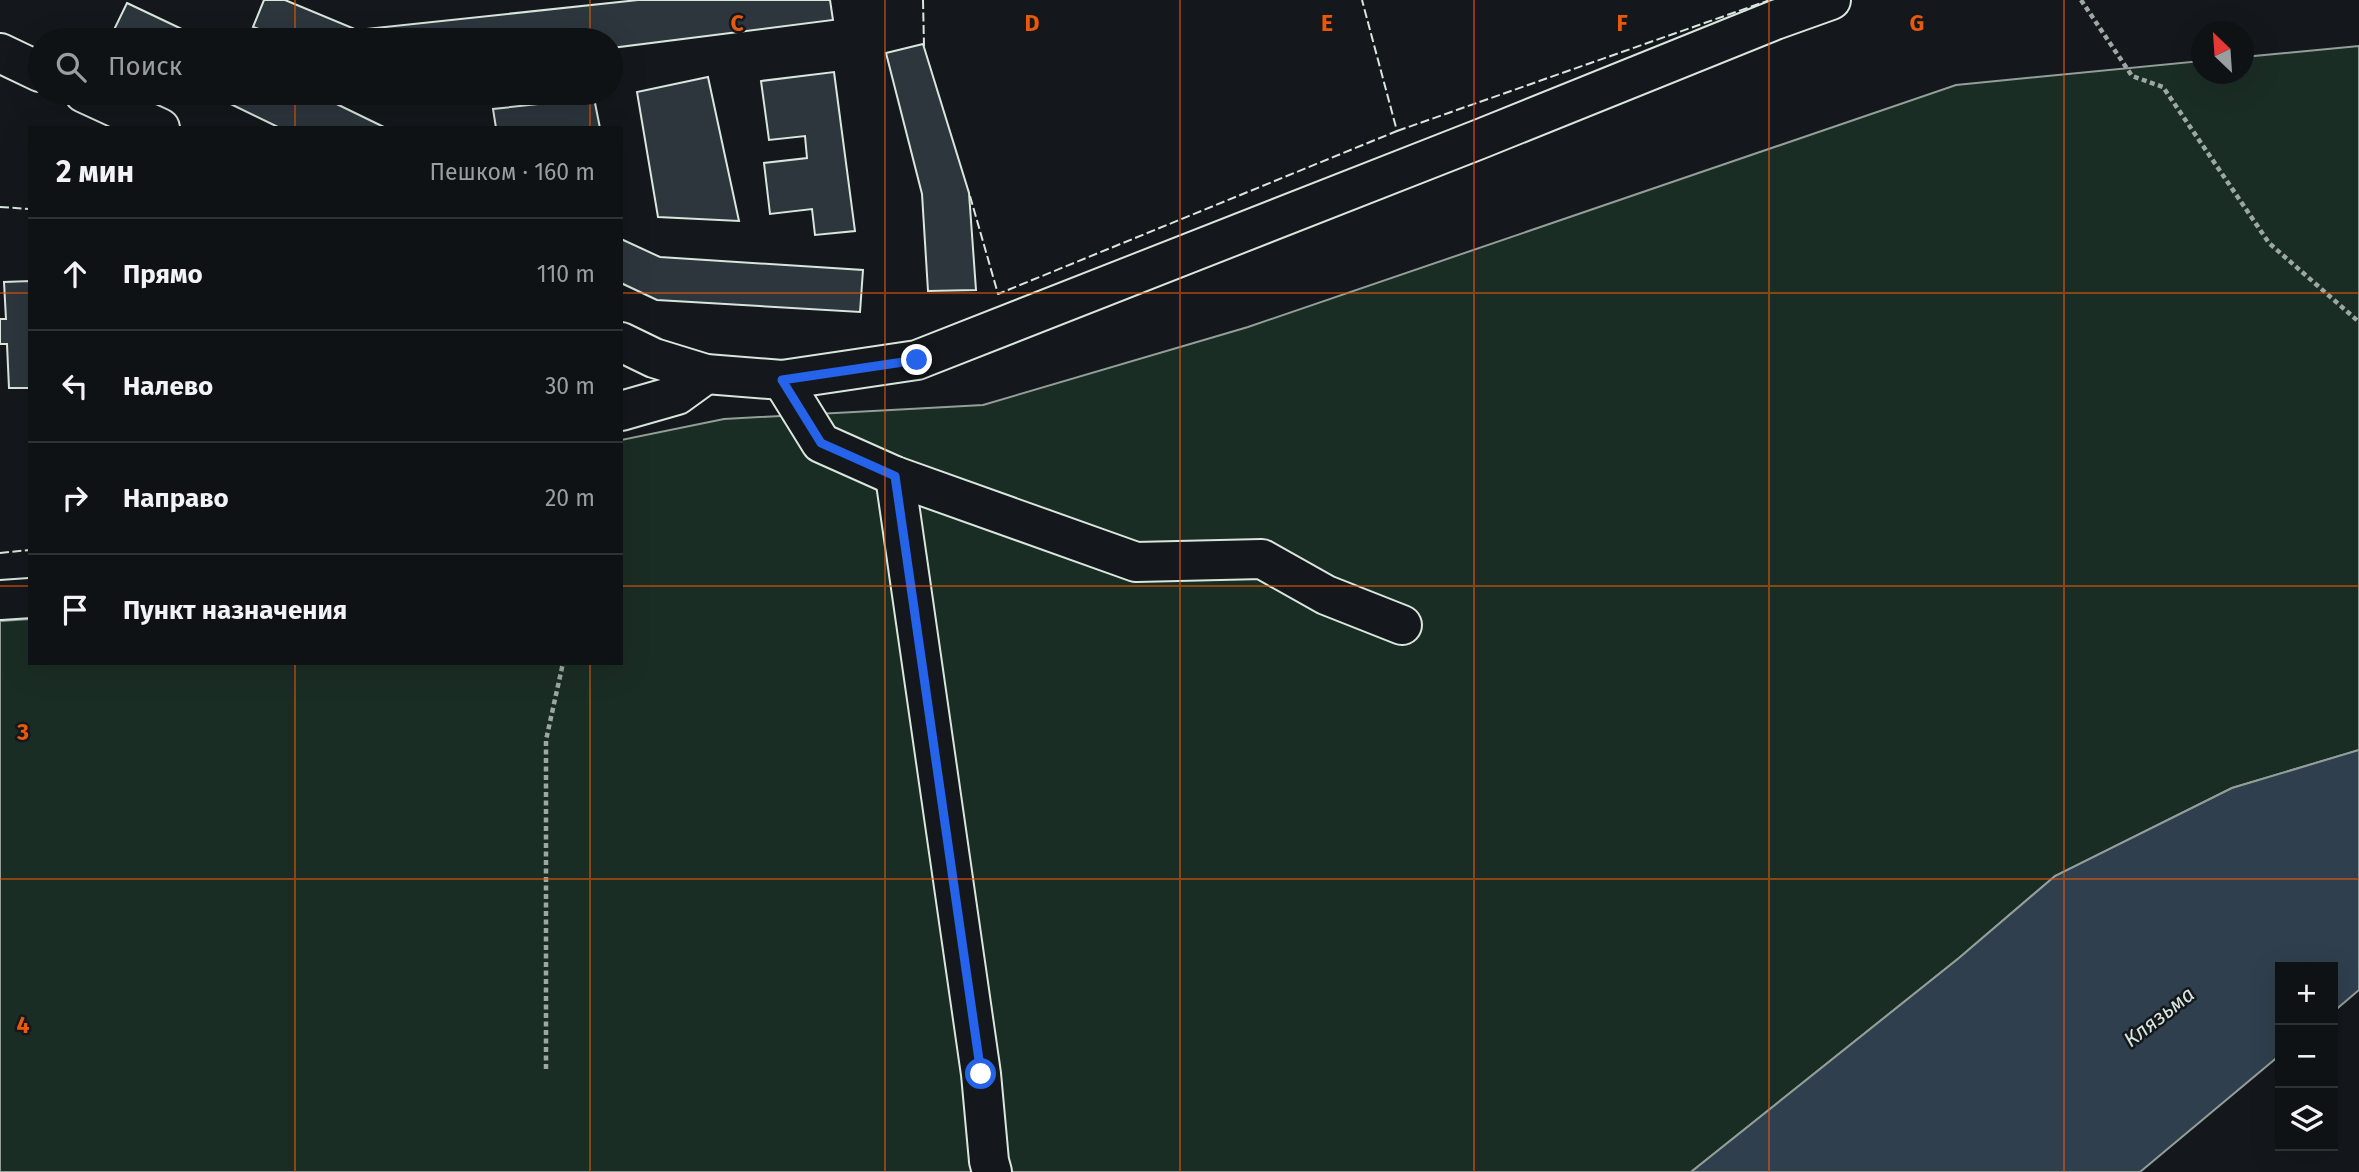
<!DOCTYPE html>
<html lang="ru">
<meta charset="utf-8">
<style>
:root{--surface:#0f1215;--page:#1d2022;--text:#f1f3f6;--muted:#9b9ea0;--line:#2f3234}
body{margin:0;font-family:"Fira Sans",sans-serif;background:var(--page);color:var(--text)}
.controls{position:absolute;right:21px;bottom:21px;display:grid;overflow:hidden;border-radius:0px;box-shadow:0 7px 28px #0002}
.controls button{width:63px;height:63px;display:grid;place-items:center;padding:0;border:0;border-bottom:2px solid var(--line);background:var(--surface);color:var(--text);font:35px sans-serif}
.compass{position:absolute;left:2191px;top:21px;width:63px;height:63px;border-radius:50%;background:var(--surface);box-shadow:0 7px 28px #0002;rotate:335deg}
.stop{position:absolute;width:21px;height:21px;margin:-16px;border:5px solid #2563eb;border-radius:50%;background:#fff}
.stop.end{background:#2563eb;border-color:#fff;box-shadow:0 2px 7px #0008}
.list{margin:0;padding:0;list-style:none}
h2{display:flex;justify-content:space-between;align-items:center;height:91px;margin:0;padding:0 28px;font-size:30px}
h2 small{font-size:23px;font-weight:400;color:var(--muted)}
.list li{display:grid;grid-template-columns:46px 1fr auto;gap:21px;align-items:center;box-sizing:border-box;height:112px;padding:0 28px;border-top:2px solid var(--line)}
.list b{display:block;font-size:26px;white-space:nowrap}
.list em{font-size:23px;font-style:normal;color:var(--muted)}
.icon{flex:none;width:38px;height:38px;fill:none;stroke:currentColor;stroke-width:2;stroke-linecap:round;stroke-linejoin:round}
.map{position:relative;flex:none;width:2359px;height:1172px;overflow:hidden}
.search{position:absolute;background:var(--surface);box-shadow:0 7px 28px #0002;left:28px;top:28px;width:595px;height:77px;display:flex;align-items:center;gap:18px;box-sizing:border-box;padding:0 24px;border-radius:38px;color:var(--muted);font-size:26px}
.panel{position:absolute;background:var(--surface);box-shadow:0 7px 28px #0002;left:28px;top:126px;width:595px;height:539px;border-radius:0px}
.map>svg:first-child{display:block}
</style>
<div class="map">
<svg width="2359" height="1172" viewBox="0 0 2359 1172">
<rect width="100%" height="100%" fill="#14181c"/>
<path fill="#1a2d24" stroke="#939e99" stroke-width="2" d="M2359,46V750L2232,788L2055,876L1959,958L1691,1172H0V621L30,619V663H621V440L724,419L983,405L1248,327L1956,85L2201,61L2202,74H2244V57Z"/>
<path fill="#2f3f4d" stroke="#939e99" stroke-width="2" d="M2359,750V990L2333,1012V967H2280V1055L2140,1172H1691L1959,958L2055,876L2232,788Z"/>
<g fill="#2c363c" stroke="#d8e6dc" stroke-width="2">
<path d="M264,0H285L357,30L638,0H830L833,20L611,48V40H291L253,27Z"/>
<path d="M127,3L205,40H109Z"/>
<path d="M923,44L969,193L976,290L928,291L922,194L886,53Z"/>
<path d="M834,72L855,231L815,235L812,209L770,214L764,163L807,158L805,136L769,140L761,81Z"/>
<path d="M708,77L739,221L658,217L637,92Z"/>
<path d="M208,93H314L386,128H280Z"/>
<path d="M594,98L600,128H496L493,109Z"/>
<path d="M621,239L660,257L863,270L860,312L657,300L621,283Z"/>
<path d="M30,281V388H9L7,344H0V319H6L4,282Z"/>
</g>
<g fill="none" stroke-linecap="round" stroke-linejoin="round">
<defs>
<g id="minor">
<path d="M0,53L40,72"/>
<path d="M84,93L160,128"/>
<path d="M621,342L654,358L706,374L782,380L917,360L1480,139L1775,20L1831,0"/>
<path d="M782,380L821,443L895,476L1136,562L1262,559L1326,595L1402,625"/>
<path d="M621,411L677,395L706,374"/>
<path d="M895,476L981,1074L989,1161L992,1172"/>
<path d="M0,600L30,598"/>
</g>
</defs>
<use href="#minor" stroke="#d8e6dc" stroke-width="42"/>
<g stroke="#9da8a2" stroke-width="4.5" stroke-dasharray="5 3.5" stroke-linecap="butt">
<path d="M2081,0L2132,76L2163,87L2269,243L2359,322"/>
<path d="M546,1069V740L563,663"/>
</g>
<use href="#minor" stroke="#14181c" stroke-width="38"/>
<g stroke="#d8e6dc" stroke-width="2" stroke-dasharray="9 3.5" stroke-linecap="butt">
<path d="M923,0L924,46"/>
<path d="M1397,131L1770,0"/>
<path d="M970,196L998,294L1397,131L1362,0"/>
<path d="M0,207L30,209"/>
<path d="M0,553L30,550"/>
</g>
</g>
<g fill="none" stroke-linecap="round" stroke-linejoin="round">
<path stroke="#2563eb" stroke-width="9" d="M917,360L782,380L821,443L895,476L981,1074"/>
</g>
<path fill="none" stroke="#e8590c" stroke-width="2" stroke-opacity="0.55" d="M295,0V40M590,0V40M885,0V1172M1180,0V1172M1474,0V1172M1769,0V1172M2064,0V1172M295,93V128M590,93V128M0,293H30M621,293H2359M0,586H30M621,586H2359M295,663V1172M590,663V1172M0,879H2359"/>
<g text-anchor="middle" stroke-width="5" stroke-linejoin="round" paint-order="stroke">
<g font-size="21" font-style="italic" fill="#d8e6dc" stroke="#14181c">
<text transform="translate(2159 1017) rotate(-38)" y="7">Клязьма</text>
</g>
</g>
<g font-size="23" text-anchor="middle" font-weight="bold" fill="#e8590c" stroke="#14181c" stroke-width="5" stroke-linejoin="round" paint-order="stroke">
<text x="737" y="31">C</text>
<text x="1032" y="31">D</text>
<text x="1327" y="31">E</text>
<text x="1622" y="31">F</text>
<text x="1917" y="31">G</text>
<text x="23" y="740">3</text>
<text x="23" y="1033">4</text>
</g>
</svg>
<div class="controls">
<button>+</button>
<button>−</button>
<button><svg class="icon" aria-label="layers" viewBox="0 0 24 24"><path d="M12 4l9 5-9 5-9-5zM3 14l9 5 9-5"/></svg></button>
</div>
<svg class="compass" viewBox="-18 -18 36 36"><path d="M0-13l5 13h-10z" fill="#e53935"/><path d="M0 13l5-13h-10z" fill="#9b9ea0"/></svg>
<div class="stop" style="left:981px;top:1074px"></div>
<div class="stop end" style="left:917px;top:360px"></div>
<div class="search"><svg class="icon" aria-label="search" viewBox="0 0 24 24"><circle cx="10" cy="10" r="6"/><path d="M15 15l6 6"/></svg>Поиск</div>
<section class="panel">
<h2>2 мин<small>Пешком · 160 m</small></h2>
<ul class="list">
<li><svg class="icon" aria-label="ahead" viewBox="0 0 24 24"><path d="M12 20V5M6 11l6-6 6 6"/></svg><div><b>Прямо</b></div><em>110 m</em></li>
<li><svg class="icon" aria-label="left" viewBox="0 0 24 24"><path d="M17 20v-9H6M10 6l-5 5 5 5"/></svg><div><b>Налево</b></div><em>30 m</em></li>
<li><svg class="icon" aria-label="right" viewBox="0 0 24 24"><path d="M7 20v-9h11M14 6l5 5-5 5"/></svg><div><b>Направо</b></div><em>20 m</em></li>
<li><svg class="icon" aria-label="arrive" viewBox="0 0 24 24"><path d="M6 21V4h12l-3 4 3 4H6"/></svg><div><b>Пункт назначения</b></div></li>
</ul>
</section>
</div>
